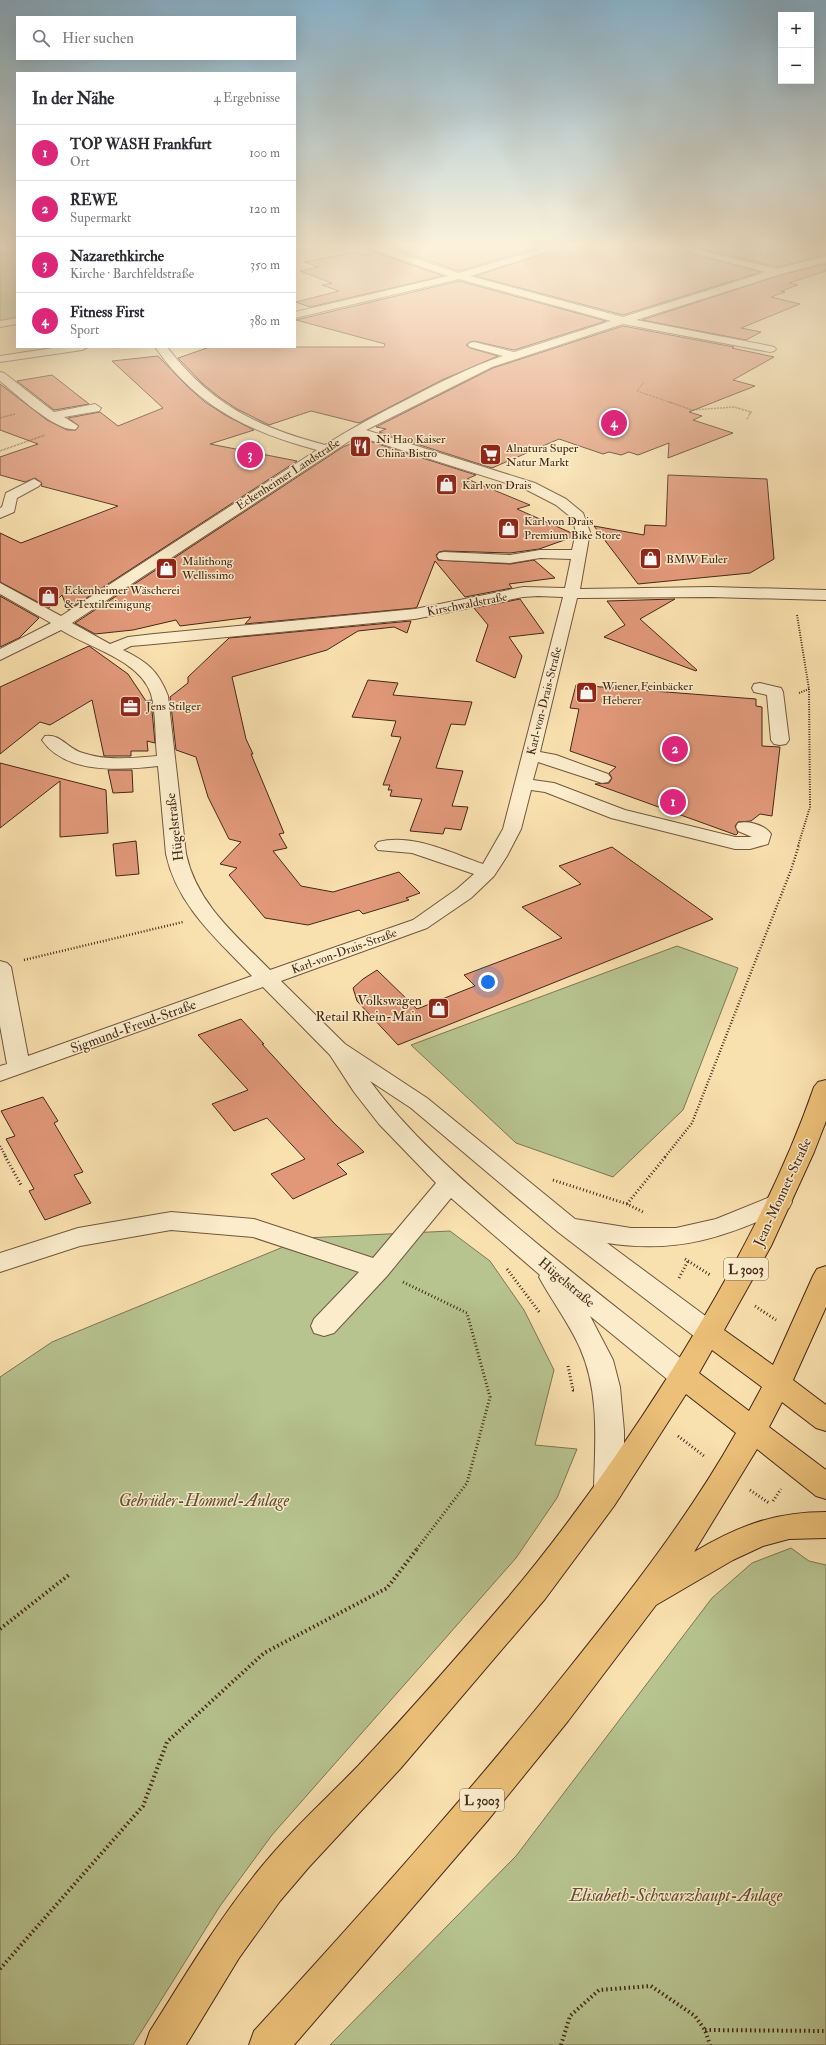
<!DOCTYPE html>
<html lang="de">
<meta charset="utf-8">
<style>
:root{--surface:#fff;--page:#f7f7f7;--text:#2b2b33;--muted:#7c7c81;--line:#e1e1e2;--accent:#db2777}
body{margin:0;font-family:"IM FELL Double Pica",serif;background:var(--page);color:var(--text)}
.controls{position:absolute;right:12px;top:12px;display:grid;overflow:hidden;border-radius:0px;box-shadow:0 4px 16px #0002}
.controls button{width:36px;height:36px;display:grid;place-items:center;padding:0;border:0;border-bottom:1px solid var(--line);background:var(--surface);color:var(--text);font:20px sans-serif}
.you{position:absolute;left:488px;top:982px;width:14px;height:14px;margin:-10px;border:3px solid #fff;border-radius:50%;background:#1a73e8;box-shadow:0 0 0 6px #1a73e833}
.badge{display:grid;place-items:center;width:26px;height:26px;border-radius:50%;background:var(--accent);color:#fff;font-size:13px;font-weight:700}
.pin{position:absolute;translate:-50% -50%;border:2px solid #fff;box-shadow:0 1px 4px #0006}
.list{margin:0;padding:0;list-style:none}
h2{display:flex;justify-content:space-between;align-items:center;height:52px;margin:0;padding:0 16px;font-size:17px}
h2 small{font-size:13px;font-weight:400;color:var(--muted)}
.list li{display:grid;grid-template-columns:26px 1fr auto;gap:12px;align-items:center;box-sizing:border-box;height:56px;padding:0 16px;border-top:1px solid var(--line)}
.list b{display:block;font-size:15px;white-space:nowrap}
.list p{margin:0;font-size:13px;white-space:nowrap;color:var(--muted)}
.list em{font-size:13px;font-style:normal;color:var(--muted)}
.icon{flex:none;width:22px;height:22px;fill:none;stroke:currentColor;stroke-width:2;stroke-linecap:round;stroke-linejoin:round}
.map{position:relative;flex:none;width:826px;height:2045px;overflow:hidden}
.search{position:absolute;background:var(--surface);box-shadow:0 4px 16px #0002;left:16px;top:16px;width:280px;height:44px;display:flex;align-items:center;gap:10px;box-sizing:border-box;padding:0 14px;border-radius:0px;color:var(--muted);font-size:15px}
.panel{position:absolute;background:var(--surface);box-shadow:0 4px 16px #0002;left:16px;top:72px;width:280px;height:276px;border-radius:0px}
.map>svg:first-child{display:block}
</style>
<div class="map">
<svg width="826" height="2045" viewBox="0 0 826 2045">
<rect width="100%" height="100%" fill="#f9e1af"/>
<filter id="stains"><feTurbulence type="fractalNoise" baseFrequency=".005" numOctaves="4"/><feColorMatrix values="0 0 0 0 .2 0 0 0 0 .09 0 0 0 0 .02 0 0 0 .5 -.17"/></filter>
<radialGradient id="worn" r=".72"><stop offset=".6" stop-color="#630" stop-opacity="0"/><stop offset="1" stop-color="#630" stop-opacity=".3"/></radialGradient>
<g fill="#b7c490" stroke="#7e7654">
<path d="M17,247V321L0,323V248Z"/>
<path d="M677,946L738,968L683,1110L613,1177L516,1143L411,1045Z"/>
<path d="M450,1231L490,1261L524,1310L554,1370L535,1445L577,1449L557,1498L516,1558L272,1835L220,1906L133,2045H0V1377L52,1342L305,1238Z"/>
<path d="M791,1548L809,1561L826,1565V2045H330L516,1856L712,1598L752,1563Z"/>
</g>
<g fill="#e09879" stroke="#452818">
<path d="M389,247H540L459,271Z"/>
<path d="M564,247H668L761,272L623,315L475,276Z"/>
<path d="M695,247H826V255L777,267Z"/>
<path d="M358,252L365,255L374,252L443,276L310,307L296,302L339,291L322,285L332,283L300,271L318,267L304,262Z"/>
<path d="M826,264V271L789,283L798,285L781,291L785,292L771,297L800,304L741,328L761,332L746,340L642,320L781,275Z"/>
<path d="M459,281L606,321L514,350L474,341L470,342L466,345L470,348L498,356L442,380L359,423L311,411L269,425L237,409L219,397L202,383L178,358L210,347H384L385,344L296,320Z"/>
<path d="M623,326L734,347L732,348L774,357L733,380L755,386L689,412L702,416L693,420L733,433L668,458L669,443L638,455L629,452L621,455L609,452L603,454L559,439L492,468L379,432L386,429L376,427L493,368Z"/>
<path d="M158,356L187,386L205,402L225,415L254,430L210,444L297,461L68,610L62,595L49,608L0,582V533L21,543L118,506L41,486L42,483L35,478L25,482L0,475V457L38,444L0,430V384L47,420L67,430H76L79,426L68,418L100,412L118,426L163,408L112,361Z"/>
<path d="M52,375L89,404L54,410L17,381Z"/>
<path d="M362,439L476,475L467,479L530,505L517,509L574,534L573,537L539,549L510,553L444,551L439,552L436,555L438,560L510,564L534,560L555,578L509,584L512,588L465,597L435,561L417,607L415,608L245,624L251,617L180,626L176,620L133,630L95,634L75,623L343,447Z"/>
<path d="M668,475L767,479L774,559L750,573L638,584L594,526L644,535L645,525L666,526Z"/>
<path d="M0,596L39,618L19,638L0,647Z"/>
<path d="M520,599L544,633L509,637L522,656L515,678L476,661L488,625L474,608Z"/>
<path d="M675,599L640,619L697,670L696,671L604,637L625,625L607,601Z"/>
<path d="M411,621L407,633L394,627L358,631L327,650L232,677L246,739L253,754H251L284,833L279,834L287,848L273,851L301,886L333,892L399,872L420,893L406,898L409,900L363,914L359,910L308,925L265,918L229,875L237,868L220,864L241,842L229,839L208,797L196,757L176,750L170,697L188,683V677L229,638Z"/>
<path d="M89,646L128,674L146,701L151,700L155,743L147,741L148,751H131V756H104L92,700L50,725L40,722L0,754V687Z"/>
<path d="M368,680L398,683L393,695L472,702L465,725L451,724L436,768L463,771L452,806L468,807L461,830L445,828L443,834L410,831L422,799L390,796L392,790H388L390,785H383L401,737L391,736L396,721L352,717Z"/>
<path d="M576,685L756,699V706L762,707V746L780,747L772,816L760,814L751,821L738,822L735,826L738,833L736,835L595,784L609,783L612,778L609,773L616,767L570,751L579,709L570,708Z"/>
<path d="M0,763L106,790L108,833L60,837V781L0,828Z"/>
<path d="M108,770H132L133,792L113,793Z"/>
<path d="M136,841L139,874L116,876L113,844Z"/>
<path d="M612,847L713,919L398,1045L357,1001L353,988L363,979L377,970L417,1009L475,986L464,975L562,938L522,907L581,884L559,866Z"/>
<path d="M241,1019L264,1044H262L334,1123L364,1152L337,1164L347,1174L293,1199L271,1174L305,1159L267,1118L234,1131L212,1104L248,1090L198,1035Z"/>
<path d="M43,1097L58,1121L54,1123L83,1172L74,1175L91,1203L45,1220L29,1191L34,1189L6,1139L15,1136L1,1111Z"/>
</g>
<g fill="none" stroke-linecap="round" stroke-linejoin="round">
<defs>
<g id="minor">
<path d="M365,247H380L459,273L547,247H563L470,276L623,317L766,272L669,247H687L777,269L826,256V262L781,274L636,320L770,346L774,347L776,349L774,351L770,352L623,324L492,367L366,430L535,483L566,499L583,513L590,532L580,589L711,587L826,590V600L711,597L577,598L540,752L556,755L608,774L611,778L608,782L602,783L538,762L533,780L554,783L625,810L735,837H752L738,831L736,827L738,823C748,820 765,825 771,834L768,844L750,849H735L611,818L545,792L531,790L521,829L507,856L494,876L471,898L427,928L281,981L345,1044L427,1098L575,1219L631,1228H676L716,1219L780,1193L789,1196L792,1202L789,1208C724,1237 679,1254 607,1243L719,1326L722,1333L719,1340L709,1343L699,1340L558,1232L411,1108L370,1081C409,1134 459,1177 509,1220C569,1271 631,1319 693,1368L697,1376L693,1384L683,1387L673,1384L590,1316L613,1360L620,1387L624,1431V1489L619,1498L609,1501L599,1498L594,1489C595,1442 600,1393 580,1348C569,1323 552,1301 539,1277L540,1275L451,1198L387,1276L334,1333L324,1336L314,1333L311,1326L314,1319L359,1272L253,1237L171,1230L80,1246L0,1272V1253L78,1228L171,1212L254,1219L373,1258L436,1183L379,1124L354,1092L330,1055L263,987L0,1081V1066L7,1064L0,1026V961L7,963L11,967L28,1056L252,976C218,940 177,906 166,854L158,766C122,770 66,775 42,740L45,736C60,733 68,749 83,753C106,761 133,758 157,756C155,737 156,711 151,694C140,660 89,648 61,630L0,660V649L51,623L0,594V583L61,616L317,450C249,432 196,406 155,347H167C211,404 256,427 325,445C352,428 380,413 408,399C439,383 470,367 503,356L470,347L468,345L470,343L474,342L514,352L611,321L459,279L295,318V312L448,276ZM357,436L525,489L556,505L572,518L576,532L572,550H540L510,555L444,552L439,553L437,556L439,559L444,560L510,563L540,558L571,559L565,588L523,587L415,609L154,634L128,637L110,644L72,623ZM538,596L563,597L503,829L483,864C451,853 413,833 378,842L375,846L378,850L412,853L474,874L457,889L413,920L270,970C236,935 197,904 186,854L168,696C158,670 147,662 123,650L131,646L154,644L415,619L523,597Z"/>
<path d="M17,318V324L0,327V321Z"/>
<path d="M59,347H88L82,350L0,362V356Z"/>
<path d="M0,372L4,373L54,412L95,404L101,408L99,411L64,417L78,426L76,429C57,433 15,393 0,381Z"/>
<path d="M34,479L41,483L39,486L17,498L14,512L0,518V508L2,507L6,493Z"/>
<path d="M760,683L781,688L783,692L789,740L786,744L780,745L774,744L771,740L767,695L754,692L752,688L754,684Z"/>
</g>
<path id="major" d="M826,1080V1121L814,1152L771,1246L724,1330L773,1365L813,1276L817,1269L826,1266V1307L793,1380L826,1405V1431L816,1428L782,1402L769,1427L826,1470V1499L816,1496L757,1449L694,1552C738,1526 774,1512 826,1512V1538L789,1539L763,1546L733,1560L656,1605L568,1721L488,1820L294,2045H249L254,2031C361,1914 467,1796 566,1672C627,1596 688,1518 736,1433L686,1394L614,1506L545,1599L400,1769L309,1867L280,1901L239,1958L186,2045H145L150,2031C183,1979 215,1925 254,1876C285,1836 323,1802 358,1766C409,1712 458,1656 506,1600C565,1530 618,1455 667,1378C725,1285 778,1191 814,1087L818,1082ZM712,1350L762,1387L749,1411L699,1373Z"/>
</defs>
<use href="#minor" stroke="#72563e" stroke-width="2"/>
<use href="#major" stroke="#452818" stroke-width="2"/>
<g stroke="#452818" stroke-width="1" stroke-dasharray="0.5 1" stroke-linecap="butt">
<path d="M0,256L17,251"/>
<path d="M644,382L637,391L672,403"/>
</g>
<g stroke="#452818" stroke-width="1.5" stroke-dasharray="0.5 1" stroke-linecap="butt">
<path d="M669,402L692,410L734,407L751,412L747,419"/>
<path d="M0,418L15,414"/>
<path d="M0,451L45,435"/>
</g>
<g stroke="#452818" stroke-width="2" stroke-dasharray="1 1.5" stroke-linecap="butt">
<path d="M797,615L809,689L810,807L798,846"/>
<path d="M799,693L809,689"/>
</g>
<g stroke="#452818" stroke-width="2.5" stroke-dasharray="1 2" stroke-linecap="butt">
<path d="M24,960L183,922"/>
<path d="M0,1146L6,1157"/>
<path d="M665,1157L692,1123L791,870L799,845"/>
</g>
<g stroke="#452818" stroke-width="3" stroke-dasharray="1 2.5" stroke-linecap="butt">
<path d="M5,1156L21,1185"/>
<path d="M553,1180L627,1204L643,1212"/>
<path d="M627,1204L666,1156"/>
<path d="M685,1259L710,1275"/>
<path d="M507,1269L540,1313"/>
<path d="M679,1278L688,1261"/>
<path d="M403,1282L467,1313L490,1397L467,1483L416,1550"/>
<path d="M755,1306L776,1320"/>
<path d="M568,1366L573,1390H576"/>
<path d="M678,1436L704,1456"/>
<path d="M750,1490L769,1503"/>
<path d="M773,1501L781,1489"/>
</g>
<g stroke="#452818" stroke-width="4" stroke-dasharray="1.5 3" stroke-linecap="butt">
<path d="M0,1629L70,1574"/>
<path d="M0,1969L143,1806L167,1742L264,1653L387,1588L417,1549"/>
<path d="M705,2030L826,2031"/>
<path d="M561,2045L570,2016L599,1990L651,1986L695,2016L705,2030L710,2045"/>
</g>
<use href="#minor" fill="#fbeccb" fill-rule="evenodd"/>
<use href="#major" fill="#ecc078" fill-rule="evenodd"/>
</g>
<linearGradient id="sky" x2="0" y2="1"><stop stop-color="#8ab7d2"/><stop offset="0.46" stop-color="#fcf2db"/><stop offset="1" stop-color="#fcf2db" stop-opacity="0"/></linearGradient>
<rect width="826" height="534" fill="url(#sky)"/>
<defs>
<symbol id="restaurant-square" viewBox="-11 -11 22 22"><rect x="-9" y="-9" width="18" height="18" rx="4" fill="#8f2418" stroke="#fbeccb"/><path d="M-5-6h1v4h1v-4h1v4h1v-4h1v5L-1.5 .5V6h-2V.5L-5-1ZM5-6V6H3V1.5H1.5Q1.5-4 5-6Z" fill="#fff"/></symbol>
<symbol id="supermarket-square" viewBox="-11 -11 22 22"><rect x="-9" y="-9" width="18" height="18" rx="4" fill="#8f2418" stroke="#fbeccb"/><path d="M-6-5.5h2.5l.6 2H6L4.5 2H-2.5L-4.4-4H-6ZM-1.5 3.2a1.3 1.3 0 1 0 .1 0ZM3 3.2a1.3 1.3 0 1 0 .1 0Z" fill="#fff"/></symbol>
<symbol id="shop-square" viewBox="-11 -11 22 22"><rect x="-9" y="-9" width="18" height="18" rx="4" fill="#8f2418" stroke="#fbeccb"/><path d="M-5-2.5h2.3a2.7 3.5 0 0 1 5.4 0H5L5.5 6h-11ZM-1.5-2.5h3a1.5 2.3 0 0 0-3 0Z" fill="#fff"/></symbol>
<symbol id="office-square" viewBox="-11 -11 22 22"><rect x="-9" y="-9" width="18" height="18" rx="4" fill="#8f2418" stroke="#fbeccb"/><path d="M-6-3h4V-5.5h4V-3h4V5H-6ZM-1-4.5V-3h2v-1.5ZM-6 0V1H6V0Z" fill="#fff"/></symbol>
</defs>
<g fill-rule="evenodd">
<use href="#restaurant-square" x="348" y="434" width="25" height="25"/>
<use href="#supermarket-square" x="478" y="442" width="25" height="25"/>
<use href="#shop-square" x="434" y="472" width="25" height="25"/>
<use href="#shop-square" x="496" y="516" width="25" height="25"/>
<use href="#shop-square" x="638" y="546" width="25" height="25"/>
<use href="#shop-square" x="154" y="556" width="25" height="25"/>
<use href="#shop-square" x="36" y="584" width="25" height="25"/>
<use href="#shop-square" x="574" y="680" width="25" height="25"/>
<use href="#office-square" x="118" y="694" width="25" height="25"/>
<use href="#shop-square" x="426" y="996" width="25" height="25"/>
</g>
<g text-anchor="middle" stroke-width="3" stroke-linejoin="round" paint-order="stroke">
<g font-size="12" fill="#452818" stroke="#fbeccb" text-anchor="start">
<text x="376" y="443">Ni Hao Kaiser<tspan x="376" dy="14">China Bistro</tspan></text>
<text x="506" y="452">Alnatura Super<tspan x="506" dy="14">Natur Markt</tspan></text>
<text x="462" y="489">Karl von Drais</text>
<text x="524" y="525">Karl von Drais<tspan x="524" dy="14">Premium Bike Store</tspan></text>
<text x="666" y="563">BMW Euler</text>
<text x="182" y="565">Malithong<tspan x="182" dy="14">Wellissimo</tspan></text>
<text x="64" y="594">Eckenheimer Wäscherei<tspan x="64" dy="14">&amp; Textilreinigung</tspan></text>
<text x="602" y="690">Wiener Feinbäcker<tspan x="602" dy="14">Heberer</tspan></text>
<text x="146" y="710">Jens Stilger</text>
</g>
<g font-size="12" fill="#452818" stroke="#fbeccb">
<text transform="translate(288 474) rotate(-33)" y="4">Eckenheimer Landstraße</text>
<text transform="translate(467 604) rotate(-11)" y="4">Kirschwaldstraße</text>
<text transform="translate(544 701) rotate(-76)" y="4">Karl-von-Drais-Straße</text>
<text transform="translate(344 951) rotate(-20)" y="4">Karl-von-Drais-Straße</text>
</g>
<g fill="#fbeccb" stroke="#7c634e" stroke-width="1">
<rect x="724" y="1258" width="44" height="22" rx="3"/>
<rect x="460" y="1789" width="44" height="22" rx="3"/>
</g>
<g font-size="13" font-weight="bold" fill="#452818">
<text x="746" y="1274">L 3003</text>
<text x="482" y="1805">L 3003</text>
</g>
<g font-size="14" fill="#452818" stroke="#fbeccb">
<text transform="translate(174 827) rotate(-97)" y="5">Hügelstraße</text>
<text transform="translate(133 1026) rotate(-20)" y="5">Sigmund-Freud-Straße</text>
<text transform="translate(782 1192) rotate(-65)" y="5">Jean-Monnet-Straße</text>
<text transform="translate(567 1282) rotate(40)" y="5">Hügelstraße</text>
</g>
<g font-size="14" fill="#452818" stroke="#fbeccb" text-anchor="end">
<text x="422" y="1005">Volkswagen<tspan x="422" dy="16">Retail Rhein-Main</tspan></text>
</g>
<g font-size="17" font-style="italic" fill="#624f36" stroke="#fbeccb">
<text x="204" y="1506">Gebrüder-Hommel-Anlage</text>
<text x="676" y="1901">Elisabeth-Schwarzhaupt-Anlage</text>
</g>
</g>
<rect width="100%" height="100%" filter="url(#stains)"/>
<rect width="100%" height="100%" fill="url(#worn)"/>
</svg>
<div class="controls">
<button>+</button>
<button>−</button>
</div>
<div class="you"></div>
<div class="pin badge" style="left:673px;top:802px">1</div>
<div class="pin badge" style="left:675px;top:749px">2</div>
<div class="pin badge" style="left:250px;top:455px">3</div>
<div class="pin badge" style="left:614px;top:423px">4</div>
<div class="search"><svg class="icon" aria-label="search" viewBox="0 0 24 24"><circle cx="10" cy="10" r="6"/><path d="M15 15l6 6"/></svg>Hier suchen</div>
<section class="panel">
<h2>In der Nähe<small>4 Ergebnisse</small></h2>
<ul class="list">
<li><span class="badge">1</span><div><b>TOP WASH Frankfurt</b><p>Ort</p></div><em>100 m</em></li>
<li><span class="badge">2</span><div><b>REWE</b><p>Supermarkt</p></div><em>120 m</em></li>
<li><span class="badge">3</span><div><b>Nazarethkirche</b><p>Kirche · Barchfeldstraße</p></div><em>350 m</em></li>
<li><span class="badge">4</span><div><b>Fitness First</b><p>Sport</p></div><em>380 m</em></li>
</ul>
</section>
</div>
